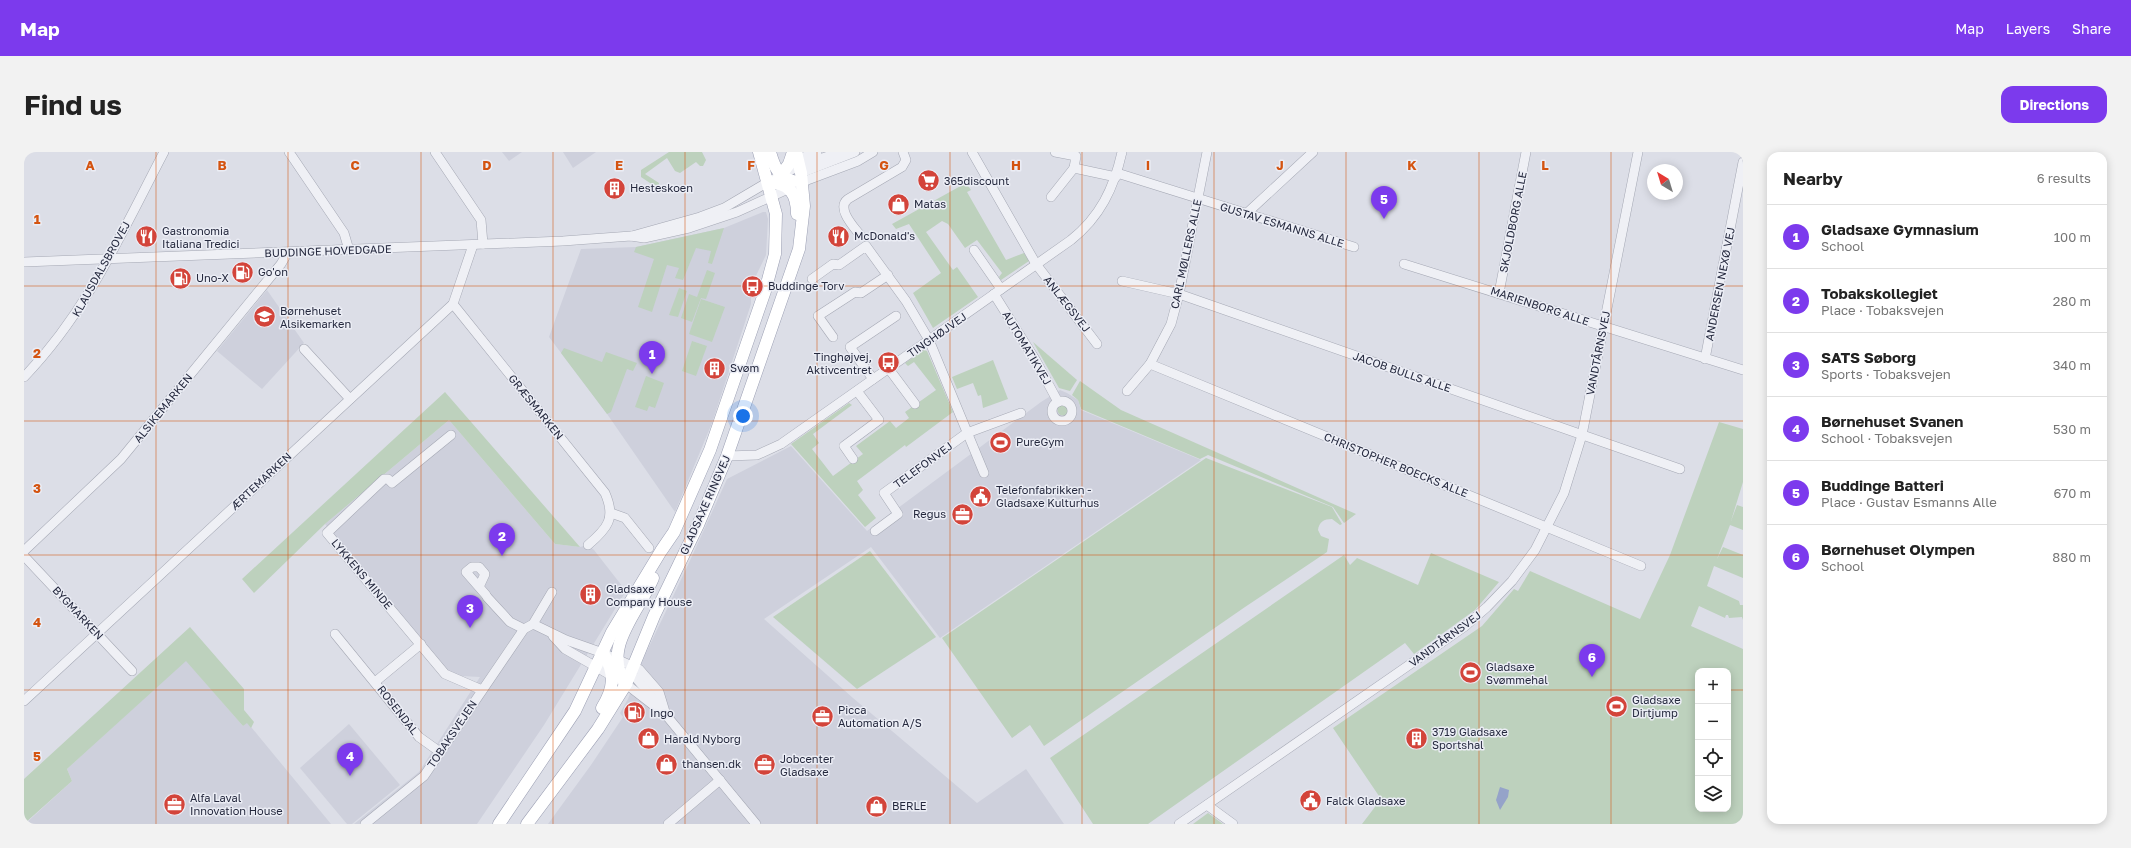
<!DOCTYPE html>
<meta charset="utf-8">
<style>
:root{--surface:#fff;--page:#f2f2f2;--text:#222;--muted:#767676;--line:#e0e0e0;--accent:#7c3aed}
body{margin:0;font-family:"Golos Text",sans-serif;background:var(--page);color:var(--text)}
.controls{position:absolute;right:12px;bottom:12px;display:grid;overflow:hidden;border-radius:8px;box-shadow:0 2px 10px #0003}
.controls button{width:36px;height:36px;display:grid;place-items:center;padding:0;border:0;border-bottom:1px solid var(--line);background:var(--surface);color:var(--text);font:20px sans-serif}
.compass{position:absolute;left:1623px;top:12px;width:36px;height:36px;border-radius:50%;background:var(--surface);box-shadow:0 2px 10px #0003;rotate:322deg}
.you{position:absolute;left:719px;top:264px;width:14px;height:14px;margin:-10px;border:3px solid #fff;border-radius:50%;background:#1a73e8;box-shadow:0 0 0 6px #1a73e833}
.badge{display:grid;place-items:center;width:26px;height:26px;border-radius:50%;background:var(--accent);color:#fff;font-size:13px;font-weight:700}
.pin{position:absolute;translate:-50% -33px;filter:drop-shadow(0 1px 2px #0008)}
.pin::after{content:'';position:absolute;top:21px;width:14px;height:12px;background:inherit;clip-path:polygon(0 0,100% 0,50% 100%)}
.list{margin:0;padding:0;list-style:none}
h2{display:flex;justify-content:space-between;align-items:center;height:52px;margin:0;padding:0 16px;font-size:17px}
h2 small{font-size:13px;font-weight:400;color:var(--muted)}
.list li{display:grid;grid-template-columns:26px 1fr auto;gap:12px;align-items:center;box-sizing:border-box;height:64px;padding:0 16px;border-top:1px solid var(--line)}
.list b{display:block;font-size:15px;white-space:nowrap}
.list p{margin:0;font-size:13px;white-space:nowrap;color:var(--muted)}
.list em{font-size:13px;font-style:normal;color:var(--muted)}
.icon{flex:none;width:22px;height:22px;fill:none;stroke:currentColor;stroke-width:2;stroke-linecap:round;stroke-linejoin:round}
.map{position:relative;flex:none;width:1719px;height:672px;overflow:hidden;border-radius:12px}
header{display:flex;align-items:center;gap:24px;box-sizing:border-box;height:56px;padding:0 20px;background:var(--accent);color:#fff}
header strong{font-size:19px}
nav{display:flex;gap:22px;margin-inline-start:auto;font-size:14px}
.intro{display:flex;align-items:center;justify-content:space-between;box-sizing:border-box;height:96px;padding:0 24px}
h1{margin:0;font-size:28px}
.button{padding:10px 18px;border-radius:12px;background:var(--accent);color:#fff;font-size:14px;font-weight:700}
main{display:flex;gap:24px;padding:0 24px}
aside{flex:1;background:var(--surface);border-radius:12px;box-shadow:0 2px 10px #0003}
.map>svg:first-child{display:block}
</style>
<header>
<strong>Map</strong>
<nav><a>Map</a><a>Layers</a><a>Share</a></nav>
</header>
<div class="intro"><h1>Find us</h1><a class="button">Directions</a></div>
<main>
<div class="map">
<svg width="1719" height="672" viewBox="0 0 1719 672">
<rect width="100%" height="100%" fill="#dcdee7"/>
<g fill="#ced0dc">
<path d="M478,0H498L485,9Z"/>
<path d="M539,0H572L549,16Z"/>
<path d="M739,60H742L744,67L742,103L727,134V152L688,271L651,360L581,259L525,185L557,97L612,95L700,76Z"/>
<path d="M243,138L280,191L238,237L193,199Z"/>
<path d="M1036,238L1043,241L1054,248L1057,258L1177,308L916,486L847,395L740,467L829,546L953,651L1002,617L1040,672H524L567,613L599,565L596,561L604,547L621,503L663,415L703,327L767,294L843,379L1017,250Z"/>
<path d="M425,268L531,392L556,395L564,393L570,398L602,439L520,573L453,672H330L395,620L456,525L438,524L423,519L301,372Z"/>
<path d="M162,508L219,574L223,570L307,672H1L48,629L43,617Z"/>
<path d="M325,572L376,633L328,672H323L276,616Z"/>
</g>
<g fill="#bdd1bd" fill-rule="evenodd">
<path d="M645,0H678L682,8L679,14H676L672,10L656,21L651,19L643,6L621,22L635,31V34L632,35L617,25V18Z"/>
<path d="M942,31L947,38L943,40L982,108L1000,101L1005,109L977,128L975,125L978,121L953,88L941,96L924,72L918,69L902,80L929,118L933,115L954,145L909,176L889,141L917,121L885,72L872,77L868,72Z"/>
<path d="M700,76L688,112L684,111L687,99L672,96L659,128L651,126L655,116L643,113L628,160L614,155L630,107L610,100L612,95Z"/>
<path d="M683,118L691,121L682,147L677,146L668,170L657,166L665,142L673,145Z"/>
<path d="M655,136L663,139L654,165L645,163Z"/>
<path d="M677,147L701,155L688,190L665,182Z"/>
<path d="M668,189L683,194L672,224L658,219Z"/>
<path d="M1009,190L1053,228L1046,239L1035,236Z"/>
<path d="M540,196L578,210L582,200L613,211L609,219L603,217L587,260L583,262L537,201Z"/>
<path d="M900,198L903,199L929,260L882,295L881,293L833,329L839,338L834,343L852,366L841,375L767,292L825,251L828,253L789,282L795,291L788,297L809,324L839,302L832,294L866,269L872,276L885,266L881,260L912,238L890,210L884,214L881,211Z"/>
<path d="M969,208L984,247L959,256L957,243L954,244L949,231L933,237L928,225Z"/>
<path d="M622,224L640,231L631,256L625,254L623,259L611,255Z"/>
<path d="M1056,229L1097,258L1332,362L1320,371L1309,355L1184,303L1176,307L1057,257L1054,248L1048,243Z"/>
<path d="M421,240L556,395L531,392L425,268L301,372L230,441L218,427Z"/>
<circle cx="1039" cy="258" r="5.5"/>
<path d="M1695,270L1719,277V330L1707,369L1713,353L1719,355V378L1706,373L1693,407L1699,395L1719,403V426L1690,414L1683,434L1715,449L1716,453H1719V468L1718,465L1705,466L1704,463H1702L1701,466L1675,454L1667,474L1719,497V672H1338L1357,647L1309,576L1458,474L1490,437L1494,439L1506,419L1616,467L1646,403ZM1674,519H1704V657H1674Z"/>
<path d="M1182,306L1308,355L1318,372L1316,373L1308,367C1300,367 1295,370 1294,378L1297,384L1305,387L1303,400L1221,455L1020,594L1006,573L988,586L918,486Z"/>
<path d="M846,399L912,485L833,537L749,465Z"/>
<path d="M1407,401L1475,430L1451,458L1390,502L1381,491L1124,672H1069L1026,606L1320,403L1326,413L1333,406L1394,433Z"/>
<path d="M166,475L220,537V558L230,570L227,576L223,571L219,574L162,509L43,617L48,629L0,672V627Z"/>
<path d="M1184,661L1199,672H1169Z"/>
</g>
<path fill="#95a3c9" d="M1476,635L1485,638L1484,645L1476,658L1472,648Z"/>
<g fill="none" stroke-linecap="round" stroke-linejoin="round">
<defs>
<g id="minor">
<path d="M265,0L320,81L325,98"/>
<path d="M411,0L457,68L459,92"/>
<path d="M948,0L1012,112L1073,192"/>
<path d="M1031,0L1052,4L1050,16"/>
<path d="M773,4L780,5L793,0"/>
<path d="M777,21L831,0"/>
<path d="M1093,21L1330,95"/>
<path d="M1027,45L1050,16L1092,25"/>
<path d="M1222,62L1289,0"/>
<path d="M836,83C829,74 812,56 824,47L878,15L882,8L879,0"/>
<path d="M608,84L676,65L700,56L744,30L775,14L816,0"/>
<path d="M950,98L977,137"/>
<path d="M0,110L539,89L607,84L620,86L665,76L713,60L786,27L834,9L849,0"/>
<path d="M1380,112L1719,218"/>
<path d="M788,127L809,112L815,113L842,94L882,149L905,188L960,321"/>
<path d="M1098,129L1155,142L1656,317"/>
<path d="M1475,141L1502,0"/>
<path d="M970,142L1012,209L1034,250"/>
<path d="M429,152L581,341C592,366 584,376 564,393"/>
<path d="M809,185L794,164L831,140L837,141L864,123"/>
<path d="M280,197L326,247"/>
<path d="M1681,207L1719,10"/>
<path d="M1126,212L1617,414"/>
<path d="M865,217L891,252"/>
<path d="M0,225C63,160 98,80 140,0"/>
<path d="M849,227L826,195L872,164"/>
<path d="M1103,239L1126,212L1147,172L1155,142L1183,0"/>
<circle cx="1038" cy="259" r="10"/>
<path d="M427,283L368,331L364,327H360L303,381L421,522L458,538"/>
<path d="M703,304L733,303L757,292L1047,88C1076,65 1090,36 1098,0"/>
<path d="M829,307L820,294L855,268L833,239"/>
<path d="M587,361L601,366L625,396"/>
<path d="M851,379L874,362L860,341L943,281L997,261"/>
<path d="M0,399L97,307L257,112L264,100"/>
<path d="M0,404L108,519"/>
<path d="M455,435L442,420L448,415H455L461,422L455,435L462,443"/>
<path d="M463,445L486,470L500,477"/>
<path d="M509,472L528,440"/>
<path d="M311,482L395,585L416,600"/>
<path d="M529,484L541,497L602,532L642,563L732,672"/>
<path d="M601,520L612,526L635,553"/>
<path d="M351,530L397,492"/>
<path d="M0,549L429,152L449,93"/>
<path d="M1183,653L1209,672"/>
<path d="M341,672L400,624L500,477L509,472L542,488L579,501L615,517L635,540L642,563"/>
<path d="M644,672L696,628"/>
<path d="M1155,672L1440,475L1463,455L1488,429L1511,398L1540,341L1558,283L1614,0"/>
</g>
<g id="major">
<path d="M746,0C750,14 754,25 769,29"/>
<path d="M744,30C765,31 773,41 773,62"/>
<path d="M752,30L765,12L769,0"/>
<path d="M602,532C576,497 616,458 629,426"/>
<path d="M578,556C590,537 592,521 579,501"/>
<path d="M475,672L551,559L588,480L637,399L650,380L686,298L741,139L751,102L752,62L735,0"/>
<path d="M503,672L574,577L602,532L630,464L674,373L703,304L775,97L780,54L777,21L772,0"/>
</g>
</defs>
<use href="#minor" stroke="#a5a8b4" stroke-width="10"/>
<use href="#major" stroke="#9b9fb3" stroke-width="13"/>
<use href="#minor" stroke="#eff0f5" stroke-width="9"/>
<use href="#major" stroke="#fff" stroke-width="12"/>
</g>
<path fill="none" stroke="#d45411" stroke-width="1" stroke-opacity="0.55" d="M132,0V672M264,0V672M397,0V672M529,0V672M661,0V672M793,0V672M926,0V672M1058,0V672M1190,0V672M1322,0V672M1455,0V672M1587,0V672M0,134H1719M0,269H1719M0,403H1719M0,538H1674M1704,538H1719"/>
<defs>
<symbol id="supermarket-disc" viewBox="-11 -11 22 22"><circle r="9.5" fill="#d3443a" stroke="#ebedf5"/><path d="M-6-5.5h2.5l.6 2H6L4.5 2H-2.5L-4.4-4H-6ZM-1.5 3.2a1.3 1.3 0 1 0 .1 0ZM3 3.2a1.3 1.3 0 1 0 .1 0Z" fill="#fff"/></symbol>
<symbol id="building-disc" viewBox="-11 -11 22 22"><circle r="9.5" fill="#d3443a" stroke="#ebedf5"/><path d="M-4-6H4V6H1V3H-1V6H-4ZM-2.5-4.3h1.7v1.8h-1.7ZM.8-4.3h1.7v1.8H.8ZM-2.5-1h1.7V.8h-1.7ZM.8-1h1.7V.8H.8Z" fill="#fff"/></symbol>
<symbol id="shop-disc" viewBox="-11 -11 22 22"><circle r="9.5" fill="#d3443a" stroke="#ebedf5"/><path d="M-5-2.5h2.3a2.7 3.5 0 0 1 5.4 0H5L5.5 6h-11ZM-1.5-2.5h3a1.5 2.3 0 0 0-3 0Z" fill="#fff"/></symbol>
<symbol id="restaurant-disc" viewBox="-11 -11 22 22"><circle r="9.5" fill="#d3443a" stroke="#ebedf5"/><path d="M-5-6h1v4h1v-4h1v4h1v-4h1v5L-1.5 .5V6h-2V.5L-5-1ZM5-6V6H3V1.5H1.5Q1.5-4 5-6Z" fill="#fff"/></symbol>
<symbol id="fuel-disc" viewBox="-11 -11 22 22"><circle r="9.5" fill="#d3443a" stroke="#ebedf5"/><path d="M-5.5-6h7V0h2V4h1.3V-2.5L3-4.5l.8-.8L6-3V5H2.5V1h-1V6h-7ZM-4.2-4.7v3.2H.2V-4.7Z" fill="#fff"/></symbol>
<symbol id="bus-disc" viewBox="-11 -11 22 22"><circle r="9.5" fill="#d3443a" stroke="#ebedf5"/><path d="M-5-6H5V4H4V6H2V4H-2V6H-4V4H-5ZM-3.5-4V0h7V-4ZM-3.5 1.2v1.5H-2V1.2ZM2 1.2v1.5H3.5V1.2Z" fill="#fff"/></symbol>
<symbol id="school-disc" viewBox="-11 -11 22 22"><circle r="9.5" fill="#d3443a" stroke="#ebedf5"/><path d="M0-5L7-2L0 1L-7-2ZM-4 1L0 2.5L4 1V4Q0 6-4 4Z" fill="#fff"/></symbol>
<symbol id="stadium-disc" viewBox="-11 -11 22 22"><circle r="9.5" fill="#d3443a" stroke="#ebedf5"/><path d="M0-5a6.5 5 0 1 0 0 10a6.5 5 0 1 0 0-10ZM-3.5-1.8h7v3.6h-7Z" fill="#fff"/></symbol>
<symbol id="civic-disc" viewBox="-11 -11 22 22"><circle r="9.5" fill="#d3443a" stroke="#ebedf5"/><path d="M-.6-6.5H3V-4.5H.6V-3L4-1V1h2V6H-6V1h2V-1L-.6-3ZM-1.2 2.5V6h2.4V2.5Z" fill="#fff"/></symbol>
<symbol id="office-disc" viewBox="-11 -11 22 22"><circle r="9.5" fill="#d3443a" stroke="#ebedf5"/><path d="M-6-3h4V-5.5h4V-3h4V5H-6ZM-1-4.5V-3h2v-1.5ZM-6 0V1H6V0Z" fill="#fff"/></symbol>
</defs>
<g fill-rule="evenodd">
<use href="#supermarket-disc" x="892" y="16" width="25" height="25"/>
<use href="#building-disc" x="578" y="24" width="25" height="25"/>
<use href="#shop-disc" x="862" y="40" width="25" height="25"/>
<use href="#restaurant-disc" x="802" y="72" width="25" height="25"/>
<use href="#restaurant-disc" x="110" y="72" width="25" height="25"/>
<use href="#fuel-disc" x="206" y="108" width="25" height="25"/>
<use href="#fuel-disc" x="144" y="114" width="25" height="25"/>
<use href="#bus-disc" x="716" y="122" width="25" height="25"/>
<use href="#school-disc" x="228" y="152" width="25" height="25"/>
<use href="#bus-disc" x="852" y="198" width="25" height="25"/>
<use href="#building-disc" x="678" y="204" width="25" height="25"/>
<use href="#stadium-disc" x="964" y="278" width="25" height="25"/>
<use href="#civic-disc" x="944" y="332" width="25" height="25"/>
<use href="#office-disc" x="926" y="350" width="25" height="25"/>
<use href="#building-disc" x="554" y="430" width="25" height="25"/>
<use href="#stadium-disc" x="1434" y="508" width="25" height="25"/>
<use href="#stadium-disc" x="1580" y="542" width="25" height="25"/>
<use href="#fuel-disc" x="598" y="548" width="25" height="25"/>
<use href="#office-disc" x="786" y="552" width="25" height="25"/>
<use href="#building-disc" x="1380" y="574" width="25" height="25"/>
<use href="#shop-disc" x="612" y="574" width="25" height="25"/>
<use href="#shop-disc" x="630" y="600" width="25" height="25"/>
<use href="#office-disc" x="728" y="600" width="25" height="25"/>
<use href="#civic-disc" x="1274" y="636" width="25" height="25"/>
<use href="#office-disc" x="138" y="640" width="25" height="25"/>
<use href="#shop-disc" x="840" y="642" width="25" height="25"/>
</g>
<g text-anchor="middle" stroke-width="3" stroke-linejoin="round" paint-order="stroke">
<g font-size="11" fill="#25293e" stroke="#ebedf5" text-anchor="start">
<text x="920" y="33">365discount</text>
<text x="606" y="40">Hesteskoen</text>
<text x="890" y="56">Matas</text>
<text x="138" y="83">Gastronomia<tspan x="138" dy="13">Italiana Tredici</tspan></text>
<text x="830" y="88">McDonald's</text>
<text x="234" y="124">Go'on</text>
<text x="172" y="130">Uno-X</text>
<text x="744" y="138">Buddinge Torv</text>
<text x="256" y="163">Børnehuset<tspan x="256" dy="13">Alsikemarken</tspan></text>
<text x="848" y="209" text-anchor="end">Tinghøjvej,<tspan x="848" dy="13">Aktivcentret</tspan></text>
<text x="706" y="220">Svøm</text>
<text x="992" y="294">PureGym</text>
<text x="972" y="342">Telefonfabrikken -<tspan x="972" dy="13">Gladsaxe Kulturhus</tspan></text>
<text x="922" y="366" text-anchor="end">Regus</text>
<text x="582" y="441">Gladsaxe<tspan x="582" dy="13">Company House</tspan></text>
<text x="1462" y="519">Gladsaxe<tspan x="1462" dy="13">Svømmehal</tspan></text>
<text x="1608" y="552">Gladsaxe<tspan x="1608" dy="13">Dirtjump</tspan></text>
<text x="814" y="562">Picca<tspan x="814" dy="13">Automation A/S</tspan></text>
<text x="626" y="565">Ingo</text>
<text x="1408" y="584">3719 Gladsaxe<tspan x="1408" dy="13">Sportshal</tspan></text>
<text x="640" y="591">Harald Nyborg</text>
<text x="756" y="611">Jobcenter<tspan x="756" dy="13">Gladsaxe</tspan></text>
<text x="658" y="616">thansen.dk</text>
<text x="166" y="650">Alfa Laval<tspan x="166" dy="13">Innovation House</tspan></text>
<text x="1302" y="653">Falck Gladsaxe</text>
<text x="868" y="658">BERLE</text>
</g>
<g font-size="11" fill="#25293e" stroke="#ebedf5">
<text transform="translate(1489 70) rotate(-79)" y="4">SKJOLDBORG ALLE</text>
<text transform="translate(1258 73) rotate(17)" y="4">GUSTAV ESMANNS ALLE</text>
<text transform="translate(304 99) rotate(-2)" y="4">BUDDINGE HOVEDGADE</text>
<text transform="translate(1162 102) rotate(-78)" y="4">CARL MØLLERS ALLE</text>
<text transform="translate(77 117) rotate(-61)" y="4">KLAUSDALSBROVEJ</text>
<text transform="translate(1696 132) rotate(-79)" y="4">ANDERSEN NEXØ VEJ</text>
<text transform="translate(1043 152) rotate(52)" y="4">ANLÆGSVEJ</text>
<text transform="translate(1516 154) rotate(18)" y="4">MARIENBORG ALLE</text>
<text transform="translate(913 183) rotate(-35)" y="4">TINGHØJVEJ</text>
<text transform="translate(1003 196) rotate(59)" y="4">AUTOMATIKVEJ</text>
<text transform="translate(1574 201) rotate(-79)" y="4">VANDTÅRNSVEJ</text>
<text transform="translate(1378 220) rotate(19)" y="4">JACOB BULLS ALLE</text>
<text transform="translate(512 255) rotate(51)" y="4">GRÆSMARKEN</text>
<text transform="translate(139 256) rotate(-51)" y="4">ALSIKEMARKEN</text>
<text transform="translate(899 313) rotate(-36)" y="4">TELEFONVEJ</text>
<text transform="translate(1372 313) rotate(22)" y="4">CHRISTOPHER BOECKS ALLE</text>
<text transform="translate(237 329) rotate(-43)" y="4">ÆRTEMARKEN</text>
<text transform="translate(681 353) rotate(-66)" y="4">GLADSAXE RINGVEJ</text>
<text transform="translate(338 422) rotate(50)" y="4">LYKKENS MINDE</text>
<text transform="translate(54 461) rotate(47)" y="4">BYGMARKEN</text>
<text transform="translate(1421 487) rotate(-36)" y="4">VANDTÅRNSVEJ</text>
<text transform="translate(374 558) rotate(52)" y="4">ROSENDAL</text>
<text transform="translate(428 582) rotate(-56)" y="4">TOBAKSVEJEN</text>
</g>
</g>
<g font-size="13" text-anchor="middle" font-weight="bold" fill="#d45411" stroke="#ebedf5" stroke-width="3" stroke-linejoin="round" paint-order="stroke">
<text x="66" y="18">A</text>
<text x="198" y="18">B</text>
<text x="331" y="18">C</text>
<text x="463" y="18">D</text>
<text x="595" y="18">E</text>
<text x="727" y="18">F</text>
<text x="860" y="18">G</text>
<text x="992" y="18">H</text>
<text x="1124" y="18">I</text>
<text x="1256" y="18">J</text>
<text x="1388" y="18">K</text>
<text x="1521" y="18">L</text>
<text x="13" y="72">1</text>
<text x="13" y="206">2</text>
<text x="13" y="341">3</text>
<text x="13" y="475">4</text>
<text x="13" y="609">5</text>
</g>
</svg>
<div class="controls">
<button>+</button>
<button>−</button>
<button><svg class="icon" aria-label="locate" viewBox="0 0 24 24"><circle cx="12" cy="12" r="6"/><path d="M12 2v4M12 18v4M2 12h4M18 12h4"/></svg></button>
<button><svg class="icon" aria-label="layers" viewBox="0 0 24 24"><path d="M12 4l9 5-9 5-9-5zM3 14l9 5 9-5"/></svg></button>
</div>
<svg class="compass" viewBox="-18 -18 36 36"><path d="M0-13l5 13h-10z" fill="#e53935"/><path d="M0 13l5-13h-10z" fill="#767676"/></svg>
<div class="you"></div>
<div class="pin badge" style="left:628px;top:222px">1</div>
<div class="pin badge" style="left:478px;top:404px">2</div>
<div class="pin badge" style="left:446px;top:476px">3</div>
<div class="pin badge" style="left:326px;top:624px">4</div>
<div class="pin badge" style="left:1360px;top:67px">5</div>
<div class="pin badge" style="left:1568px;top:525px">6</div>
</div>
<aside>
<h2>Nearby<small>6 results</small></h2>
<ul class="list">
<li><span class="badge">1</span><div><b>Gladsaxe Gymnasium</b><p>School</p></div><em>100 m</em></li>
<li><span class="badge">2</span><div><b>Tobakskollegiet</b><p>Place · Tobaksvejen</p></div><em>280 m</em></li>
<li><span class="badge">3</span><div><b>SATS Søborg</b><p>Sports · Tobaksvejen</p></div><em>340 m</em></li>
<li><span class="badge">4</span><div><b>Børnehuset Svanen</b><p>School · Tobaksvejen</p></div><em>530 m</em></li>
<li><span class="badge">5</span><div><b>Buddinge Batteri</b><p>Place · Gustav Esmanns Alle</p></div><em>670 m</em></li>
<li><span class="badge">6</span><div><b>Børnehuset Olympen</b><p>School</p></div><em>880 m</em></li>
</ul>
</aside>
</main>
